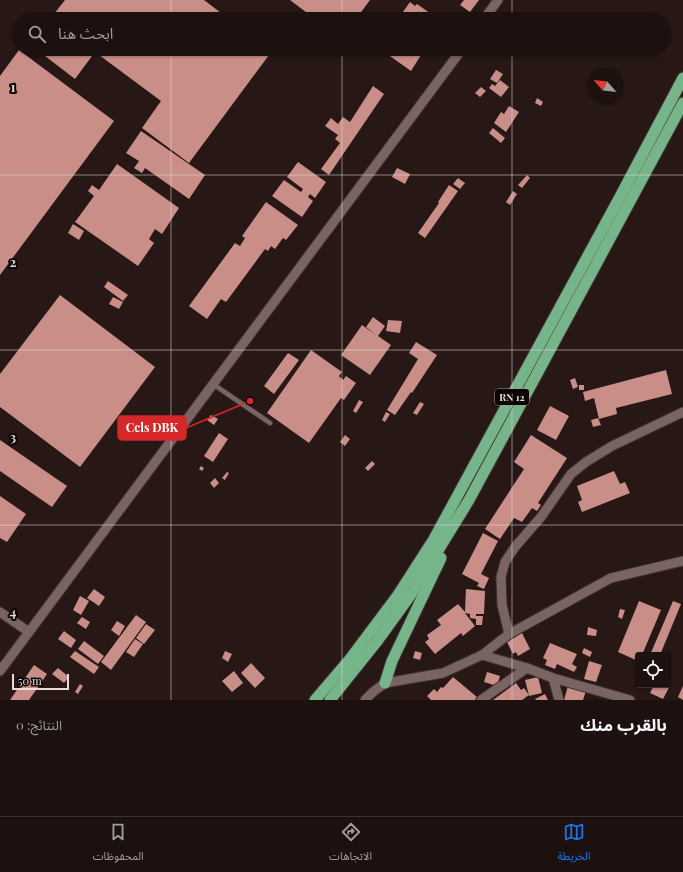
<!DOCTYPE html>
<html lang="ar">
<meta charset="utf-8">
<style>
:root{--surface:#1d1110;--page:#2a1f1e;--text:#f1f3f6;--muted:#a09d9f;--line:#3b3130;--accent:#1a73e8}
body{margin:0;font-family:"Playfair Display","Noto Sans Arabic",serif;background:var(--page);color:var(--text);direction:rtl}
.controls{position:absolute;right:12px;bottom:12px;display:grid;overflow:hidden;border-radius:4px;box-shadow:0 1px 3px #0004}
.controls button{width:36px;height:36px;display:grid;place-items:center;padding:0;border:0;border-bottom:1px solid var(--line);background:var(--surface);color:var(--text);font:20px sans-serif}
.compass{position:absolute;left:587px;top:68px;width:36px;height:36px;border-radius:50%;background:var(--surface);box-shadow:0 1px 3px #0004;rotate:298deg}
.scale{position:absolute;left:12px;bottom:10px;width:57px;box-sizing:border-box;padding-left:4px;border:2px solid #e8dcdb;border-top:0;font-size:11px;line-height:14px;white-space:nowrap;color:#e8dcdb;-webkit-text-stroke:3px #0b0505;paint-order:stroke}
.list{margin:0;padding:0;list-style:none}
h2{display:flex;justify-content:space-between;align-items:center;height:52px;margin:0;padding:0 16px;font-size:17px}
h2 small{font-size:13px;font-weight:400;color:var(--muted)}
.icon{flex:none;width:22px;height:22px;fill:none;stroke:currentColor;stroke-width:2;stroke-linecap:round;stroke-linejoin:round}
.map{position:relative;flex:none;width:683px;height:700px;overflow:hidden;direction:ltr}
.search{position:absolute;background:var(--surface);box-shadow:0 1px 3px #0004;left:12px;right:12px;top:12px;height:44px;display:flex;align-items:center;gap:10px;box-sizing:border-box;padding:0 14px;border-radius:22px;color:var(--muted);font-size:15px}
.sheet{height:116px;background:var(--surface)}
nav{display:flex;justify-content:space-around;align-items:center;box-sizing:border-box;height:56px;border-top:1px solid var(--line);background:var(--surface);font-size:11px;color:var(--muted)}
nav a{display:grid;justify-items:center;gap:2px}
nav .on{color:var(--accent)}
.map>svg:first-child{display:block}
</style>
<div class="map">
<svg width="683" height="700" viewBox="0 0 683 700">
<rect width="100%" height="100%" fill="#271715"/>
<g fill="#c88e87">
<path d="M65,0H204L229,19H50Z"/>
<path d="M290,0H370L356,19H315Z"/>
<path d="M464,0H479L470,12L460,5Z"/>
<path d="M410,2L415,6L417,4L434,16L432,19H398Z"/>
<path d="M36,49H269L272,51L189,163L142,128L161,101L95,52L75,79Z"/>
<path d="M380,49H420L418,53L421,55L411,71Z"/>
<path d="M19,50L114,121L0,275V76Z"/>
<path d="M496,70L503,74L497,83L490,79Z"/>
<path d="M500,80L509,87L501,97L489,88L492,84L495,86Z"/>
<path d="M373,86L384,94L329,175L321,169L340,143L335,139L338,135L325,126L331,118L338,124L343,117L350,122Z"/>
<path d="M481,87L486,91L480,97L475,93Z"/>
<path d="M537,98L543,102L541,106L535,103Z"/>
<path d="M509,106L519,112L506,132L494,123L501,112L504,114Z"/>
<path d="M493,128L505,138L501,143L489,133Z"/>
<path d="M141,131L205,175L189,199L145,168L142,173L134,168L139,161L126,153Z"/>
<path d="M298,162L326,182L315,198L310,194L308,197L313,201L302,217L272,196L284,180L301,192L303,189L287,177Z"/>
<path d="M117,164L179,208L162,234L155,229L149,239L154,243L138,266L75,222L94,196L88,191L92,185L99,190Z"/>
<path d="M397,168L410,174L405,184L392,177Z"/>
<path d="M527,175L530,178L522,188L518,185Z"/>
<path d="M458,178L465,183L460,189L453,184Z"/>
<path d="M449,185L458,191L425,238L418,233L439,203L438,202Z"/>
<path d="M513,191L517,194L510,205L506,202Z"/>
<path d="M266,202L298,225L286,240L283,238L275,249L271,246L268,251L265,249L226,302L221,299L207,319L189,306L235,243L240,246L245,238L242,236Z"/>
<path d="M73,224L84,231L79,240L68,233Z"/>
<path d="M108,281L128,295L123,301L104,287Z"/>
<path d="M60,295L155,367L80,467L0,407V374Z"/>
<path d="M113,297L123,302L119,309L109,304Z"/>
<path d="M373,317L385,326L378,336L391,345L370,375L341,355L362,325L376,335L366,327Z"/>
<path d="M388,320L402,321L400,333L386,331Z"/>
<path d="M416,342L437,355L412,393L411,392L395,415L387,410L418,359L409,353Z"/>
<path d="M311,350L342,372L339,376L343,380L346,376L356,383L344,400L341,398L309,443L267,413Z"/>
<path d="M288,353L299,360L274,394L264,386Z"/>
<path d="M666,370L672,394L616,408L617,414L599,419L594,398L585,401L583,392Z"/>
<path d="M575,378L578,387L573,389L570,380Z"/>
<rect x="579" y="385" width="5" height="5"/>
<path d="M359,400L363,402L356,413L353,411Z"/>
<path d="M420,402L424,404L417,415L413,413Z"/>
<path d="M550,406L569,416L556,440L537,430Z"/>
<path d="M386,412L390,414L385,422L382,420Z"/>
<path d="M211,415L218,419L214,425L207,420Z"/>
<path d="M598,418L601,425L593,427L591,420Z"/>
<path d="M219,433L228,439L213,462L204,456Z"/>
<path d="M345,435L350,439L345,446L340,442Z"/>
<path d="M531,435L567,458L538,503L541,505L537,511L532,508L522,522L514,518L500,539L485,529L524,469L514,462Z"/>
<path d="M0,440L67,486L52,507L0,471Z"/>
<path d="M372,461L375,464L368,471L365,468Z"/>
<path d="M201,466L204,468L202,471L199,469Z"/>
<path d="M614,471L620,484L625,482L630,493L582,512L578,502L582,500L577,486Z"/>
<path d="M227,472L229,473L225,480L222,478Z"/>
<path d="M215,478L219,483L214,488L210,483Z"/>
<path d="M0,496L26,514L7,542L0,538Z"/>
<path d="M483,533L498,541L481,574L489,578L484,589L477,586L479,583L462,574Z"/>
<path d="M94,589L105,597L99,606L87,598Z"/>
<path d="M466,589L485,591L484,614H476V616H483L482,625H476V619L470,618V614L465,613L475,626L463,636L461,633L435,654L425,642L429,639L427,635L441,625L437,620L458,604L465,612Z"/>
<path d="M80,596L89,601L81,615L73,610Z"/>
<path d="M639,601L661,610L642,655H638V661L618,652Z"/>
<path d="M673,601L681,604L660,655H650Z"/>
<path d="M620,609L625,610L622,619L618,617Z"/>
<path d="M136,615L146,622L111,670L101,662Z"/>
<path d="M82,617L90,622L86,629L77,623Z"/>
<path d="M117,621L125,626L119,636L111,630Z"/>
<path d="M146,624L155,630L144,644L136,638Z"/>
<path d="M588,627L597,630L596,636L587,635Z"/>
<path d="M64,631L76,640L71,648L58,639Z"/>
<path d="M522,633L530,649L518,656L516,652L513,654L507,642Z"/>
<path d="M135,639L143,644L134,657L126,652Z"/>
<path d="M84,641L104,656L98,664L78,649Z"/>
<path d="M550,643L577,654L572,664L577,667L574,672L557,664L555,669L545,665L547,660L543,658Z"/>
<path d="M584,648L592,652L590,657L582,653Z"/>
<path d="M75,651L99,667L94,674L70,657Z"/>
<path d="M225,651L232,654L228,662L222,658Z"/>
<path d="M415,651L422,653L420,660L413,658Z"/>
<path d="M589,661L602,665L596,682L584,679Z"/>
<path d="M251,663L265,678L255,688L241,673Z"/>
<path d="M34,665L47,674L29,700H10Z"/>
<path d="M58,668L69,677L64,683L52,674Z"/>
<path d="M234,671L243,683L232,692L222,681Z"/>
<path d="M487,672L500,676L497,686L484,682Z"/>
<path d="M453,677L477,697L475,700H431L427,696L434,689L437,692L441,687L443,688Z"/>
<path d="M538,677L542,693L529,696L525,680Z"/>
<path d="M516,683L521,690L524,688L529,695L522,700H493Z"/>
<path d="M668,683L671,684L663,699L650,693L654,685H668Z"/>
<path d="M80,684L83,686L78,694L75,692Z"/>
<path d="M568,686L586,691L583,700H564Z"/>
<path d="M683,686V700L678,697Z"/>
<path d="M545,694L548,700H536L535,699Z"/>
</g>
<g fill="none" stroke-linecap="round" stroke-linejoin="round">
<defs>
<path id="service" d="M213,384L270,423"/>
<g id="minor">
<path d="M484,19L498,0"/>
<path d="M0,612L29,632"/>
<path d="M509,634L502,605L501,577L505,562L515,547L541,517L571,474L586,462L612,446L683,412"/>
<path d="M482,655L527,668L553,678L630,700"/>
<path d="M0,671L462,49"/>
<path d="M553,678L559,700"/>
<path d="M365,700L373,692L385,683L443,673L482,655L509,634L611,578L683,561"/>
<path d="M481,700L527,668"/>
</g>
<g id="trunk">
<path d="M385,683L392,661L441,558"/>
<path d="M315,700L350,659L398,595L434,539L621,195L683,78"/>
<path d="M330,700L378,640L412,593L469,500L683,103"/>
</g>
</defs>
<use href="#service" stroke="#3f3333" stroke-width="6"/>
<use href="#minor" stroke="#3f3333" stroke-width="11"/>
<use href="#trunk" stroke="#3f3333" stroke-width="13"/>
<use href="#service" stroke="#796462" stroke-width="4.5"/>
<use href="#minor" stroke="#796462" stroke-width="9"/>
<use href="#trunk" stroke="#76b489" stroke-width="11"/>
</g>
<path fill="none" stroke="#e8dcdb" stroke-width="1" stroke-opacity="0.55" d="M171,0V19M342,0V19M512,0V19M171,49V700M342,49V700M512,49V700M0,175H683M0,350H683M0,525H683"/>
<g text-anchor="middle" stroke-width="4" stroke-linejoin="round" paint-order="stroke">
<rect fill="#0b0505" stroke="#a69c9b" stroke-width="1" x="495" y="389" width="34" height="16" rx="3"/>
<g font-size="10" font-weight="bold" fill="#e8dcdb">
<text x="512" y="401">RN 12</text>
</g>
</g>
<g font-size="13" text-anchor="middle" font-weight="bold" fill="#e8dcdb" stroke="#0b0505" stroke-width="4" stroke-linejoin="round" paint-order="stroke">
<text x="13" y="92">1</text>
<text x="13" y="267">2</text>
<text x="13" y="442">3</text>
<text x="13" y="617">4</text>
</g>
<path fill="none" stroke="#d62828" stroke-width="1.5" d="M250 401L186 428"/>
<circle fill="#d62828" stroke="#0b0505" stroke-width="1.5" cx="250" cy="401" r="4"/>
<rect fill="#d62828" stroke="#d62828" stroke-width="1.5" x="118" y="416" width="68" height="24" rx="4"/>
<g font-size="12" text-anchor="middle" font-weight="bold" fill="#fff">
<text x="152" y="432">Ccls DBK</text>
</g>
</svg>
<div class="controls">
<button><svg class="icon" aria-label="locate" viewBox="0 0 24 24"><circle cx="12" cy="12" r="6"/><path d="M12 2v4M12 18v4M2 12h4M18 12h4"/></svg></button>
</div>
<svg class="compass" viewBox="-18 -18 36 36"><path d="M0-13l5 13h-10z" fill="#e53935"/><path d="M0 13l5-13h-10z" fill="#a09d9f"/></svg>
<div class="scale">50 m</div>
<div class="search"><svg class="icon" aria-label="search" viewBox="0 0 24 24"><circle cx="10" cy="10" r="6"/><path d="M15 15l6 6"/></svg>ابحث هنا</div>
</div>
<section class="sheet">
<h2>بالقرب منك<small>النتائج: 0</small></h2>
<ul class="list">
</ul>
</section>
<nav>
<a class="on"><svg class="icon" aria-label="map" viewBox="0 0 24 24"><path d="M3 6l6-2 6 2 6-2v14l-6 2-6-2-6 2zM9 4v14M15 6v14"/></svg>الخريطة</a>
<a><svg class="icon" aria-label="directions" viewBox="0 0 24 24"><path d="M12 3l9 9-9 9-9-9zM9 14v-3h6M13 9l2 2-2 2"/></svg>الاتجاهات</a>
<a><svg class="icon" aria-label="saved" viewBox="0 0 24 24"><path d="M7 4h10v16l-5-4-5 4z"/></svg>المحفوظات</a>
</nav>
